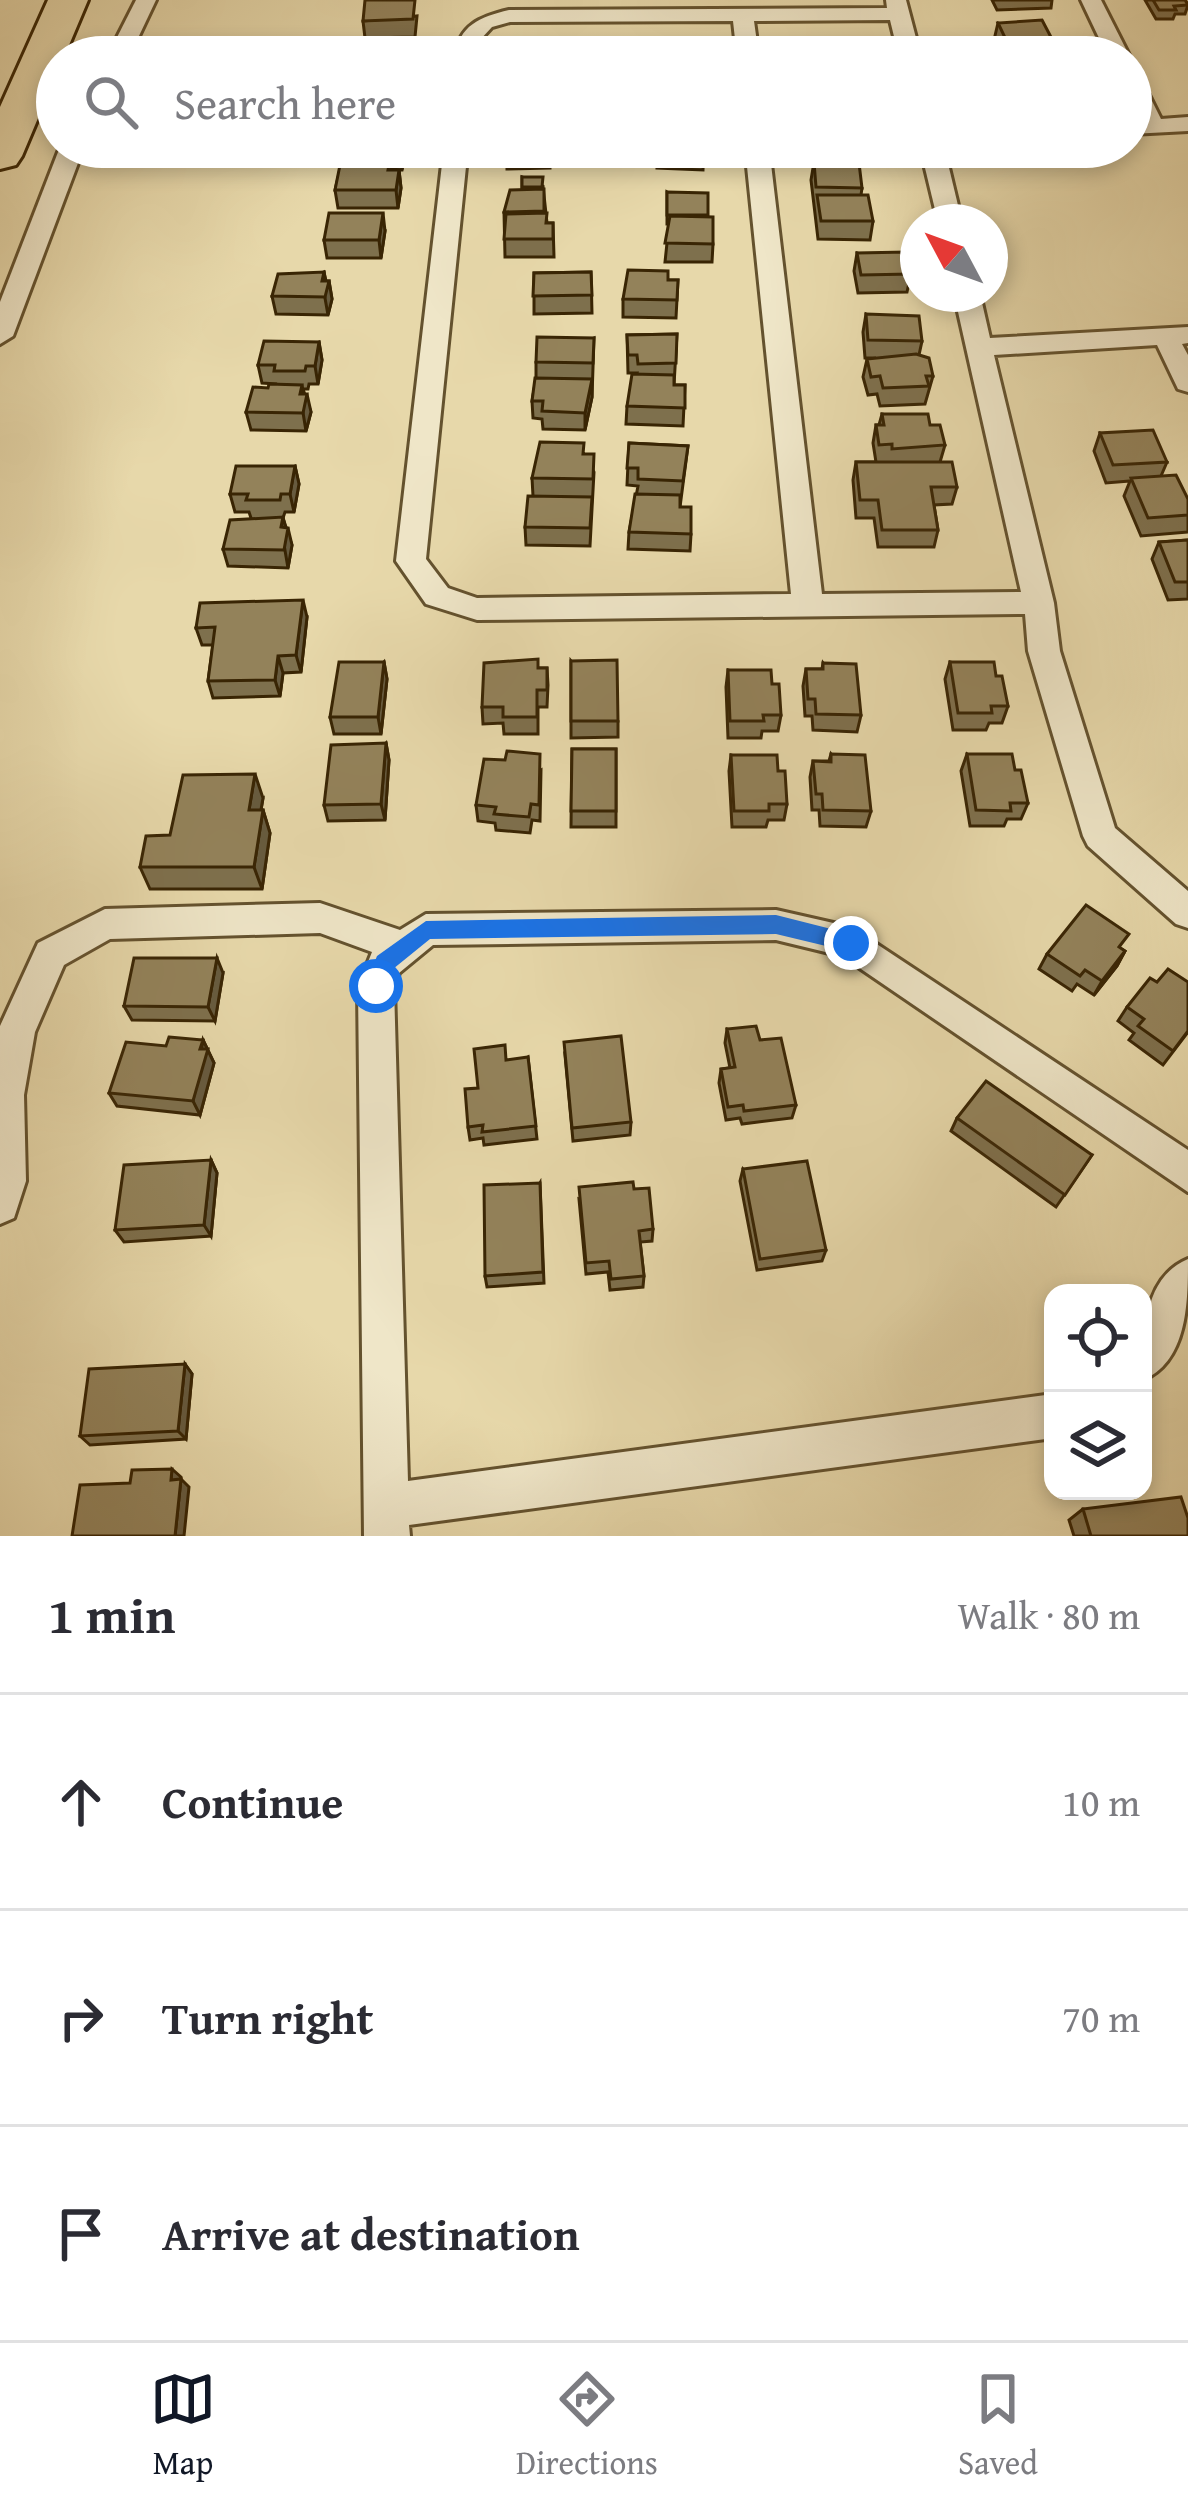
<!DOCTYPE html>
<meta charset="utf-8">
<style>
:root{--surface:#fff;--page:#f7f7f7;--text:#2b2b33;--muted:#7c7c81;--line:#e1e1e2;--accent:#111827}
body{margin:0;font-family:"Gentium Book Plus",serif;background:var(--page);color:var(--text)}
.controls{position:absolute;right:36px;bottom:36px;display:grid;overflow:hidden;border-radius:24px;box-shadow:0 6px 18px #0003}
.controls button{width:108px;height:108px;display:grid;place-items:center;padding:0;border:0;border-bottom:3px solid var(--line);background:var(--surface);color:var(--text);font:60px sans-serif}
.compass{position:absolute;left:900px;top:204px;width:108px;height:108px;border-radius:50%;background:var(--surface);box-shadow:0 6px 18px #0003;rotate:311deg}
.stop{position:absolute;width:36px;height:36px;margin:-27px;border:9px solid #1a73e8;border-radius:50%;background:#fff}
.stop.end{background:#1a73e8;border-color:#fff;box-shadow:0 3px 12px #0008}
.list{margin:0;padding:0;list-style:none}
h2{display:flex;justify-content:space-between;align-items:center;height:156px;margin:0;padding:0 48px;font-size:51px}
h2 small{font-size:39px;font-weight:400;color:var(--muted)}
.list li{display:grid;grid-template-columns:78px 1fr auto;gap:36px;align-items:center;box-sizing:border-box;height:216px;padding:0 48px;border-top:3px solid var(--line)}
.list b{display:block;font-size:45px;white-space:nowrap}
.list em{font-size:39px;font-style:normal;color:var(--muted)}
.icon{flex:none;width:66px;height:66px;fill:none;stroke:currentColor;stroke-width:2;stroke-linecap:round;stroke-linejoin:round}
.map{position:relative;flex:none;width:1188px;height:1536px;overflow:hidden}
.search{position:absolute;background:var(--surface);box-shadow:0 6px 18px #0003;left:36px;right:36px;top:36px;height:132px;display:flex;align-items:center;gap:30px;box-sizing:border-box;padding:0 42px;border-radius:66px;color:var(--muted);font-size:45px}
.sheet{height:804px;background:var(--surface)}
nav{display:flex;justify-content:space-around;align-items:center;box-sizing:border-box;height:168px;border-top:3px solid var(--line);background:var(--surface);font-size:33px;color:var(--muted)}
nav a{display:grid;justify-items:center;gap:6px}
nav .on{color:var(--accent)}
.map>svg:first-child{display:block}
</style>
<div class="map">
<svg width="1188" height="1536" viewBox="0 0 1188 1536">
<rect width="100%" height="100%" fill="#e7d8aa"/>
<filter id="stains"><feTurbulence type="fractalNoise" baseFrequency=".00167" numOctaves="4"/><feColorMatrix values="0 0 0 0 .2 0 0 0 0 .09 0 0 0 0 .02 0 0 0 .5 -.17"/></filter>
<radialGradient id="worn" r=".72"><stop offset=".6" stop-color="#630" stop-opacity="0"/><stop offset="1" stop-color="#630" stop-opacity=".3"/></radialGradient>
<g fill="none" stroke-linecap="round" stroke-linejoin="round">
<defs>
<g id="street">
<path d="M136,0H156L129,57H107Z"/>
<path d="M886,0H906L921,57H899L890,20L754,21L759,57H737L733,21L510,22L492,27L479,41L477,57H455C459,25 480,17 509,10L887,8Z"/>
<path d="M1081,0H1101L1130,57H1108Z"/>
<path d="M1131,74L1142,81L1161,119L1188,117V131L1131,134V120H1139L1131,104Z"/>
<path d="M60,147H84L13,336L0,344V302Z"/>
<path d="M444,147H468L426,559L448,588L477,598L791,594L745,147H769L822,594L1021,592L954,294H980L990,338L1188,327V343L1182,344L1188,355V392L1178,389L1157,345L994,355L1054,603L1060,651L1115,828L1188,891V928L1176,924L1088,846L1083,836L1028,651L1025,614L477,620L426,604L396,561Z"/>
<path d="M920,147H944L962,222H938Z"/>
<path d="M320,903L400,930L426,914L776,910L851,927L1188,1150V1192L842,956L776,940L433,945L399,973L394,987L408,1481L1053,1394V1438L409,1525L410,1536H364L358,987L372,952L320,933L110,939L64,965L35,1032L24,1095L26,1181L14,1218L0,1224V1026L38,943L105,909Z"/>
<path d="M1188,1259C1188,1301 1188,1361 1143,1380C1143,1338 1142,1278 1188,1259Z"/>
</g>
<path id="highway" d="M48,0H88L64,57H57V73L22,156L16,165L0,169V107Z"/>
</defs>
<use href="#street" stroke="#64522e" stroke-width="6"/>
<use href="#highway" stroke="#392504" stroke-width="6"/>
<use href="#street" fill="#efe6c8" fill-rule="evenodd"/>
<use href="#highway" fill="#e7d8aa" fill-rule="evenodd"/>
</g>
<g fill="#7e704d" stroke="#392504" stroke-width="3">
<path d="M992,0H1052L1051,8L997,10Z"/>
<path d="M1145,0H1185L1188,5L1185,14H1175L1173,19H1156Z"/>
<path d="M417,16L415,37L365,38L363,21Z"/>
<path d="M998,23L1053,41L1050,52L1080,57H1002L994,40Z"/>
<path d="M340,147H405L402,170L390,169L399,170L401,188L398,208H338L335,190L341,165Z"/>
<path d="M550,147V168L507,169V151Z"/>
<path d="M658,147H704L703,170L657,168Z"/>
<path d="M811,147H843L842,151H812Z"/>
<path d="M814,162L862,188L861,195L873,221L870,240L818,239L811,180Z"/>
<path d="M522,177L543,186L547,223H553L554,257H505L504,212L522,190Z"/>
<path d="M667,192L708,217L713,244L712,262H665L669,224H667Z"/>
<path d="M385,231L381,258H327L324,240Z"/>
<path d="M857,253L911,274L907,292L858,293L854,271Z"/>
<path d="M324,272L326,281H329L332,299L328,315L276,314L272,296Z"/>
<path d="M591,272L592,313L534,314V273Z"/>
<path d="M668,280H678L676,318L623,317V299Z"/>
<path d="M866,314L922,341L919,355L933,376L925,404L880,406L877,394L868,395L863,377L867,359L876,358H865L863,332Z"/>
<path d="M677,334L674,385H685L683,426L626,424L627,406L637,373H628L627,335Z"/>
<path d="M594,338L592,397L585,430L543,429L542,419L533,418L532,401L536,378V362Z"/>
<path d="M319,342L322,360L318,384H309L308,389H303L311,412L306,431L251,430L246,412L268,388L277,384L262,383L258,365Z"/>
<path d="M882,414L930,425L945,445L940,462L957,487L952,504L934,505L938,530L934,547H878L874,518H856L853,480L856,462H876L873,443L876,425H879Z"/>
<path d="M1100,433L1167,462L1161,476L1188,499V532L1141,536L1124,496L1130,481L1106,483L1094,451Z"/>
<path d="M629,443L688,446L680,507L691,534L690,551L628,549L629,532L638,486L627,485Z"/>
<path d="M584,454L594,472L590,546L526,545L525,527L533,496L532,478Z"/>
<path d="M295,466L299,484L294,512H285L283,518L292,545L288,568L228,566L223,549L251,518L249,512H235L230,494Z"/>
<path d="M1188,540V599L1168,600L1152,559L1159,542Z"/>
<path d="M307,617L301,672L283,673L280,696L213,698L208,681L213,645H202L196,628Z"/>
<path d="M571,661L618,721V737L571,738Z"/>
<path d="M384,662L387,679L381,734H334L330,717Z"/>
<path d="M950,662L996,676L1008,706L1002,723H989L986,730H953L945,679Z"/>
<path d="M823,663L861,715L857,732L813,730L812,716H805L803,686L806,669H822Z"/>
<path d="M539,668H547L548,685L547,707H538V734H504L503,723L483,724L482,707Z"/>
<path d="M728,670L772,684L781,715L778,731H762L761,738H728L726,687Z"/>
<path d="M386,743L389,760L385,820L328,821L324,805Z"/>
<path d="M572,749H616V827H571Z"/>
<path d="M831,754L871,811L866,827L820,826L819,810H812L810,777L813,761H829Z"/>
<path d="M967,754L1028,803L1021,819H1007L1004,826H970L961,771Z"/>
<path d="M731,755L778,771L787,804L784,820H768L766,827H732L729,771Z"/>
<path d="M541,770L540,821L532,820L530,833L496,830L495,823L478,821L476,805Z"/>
<path d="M263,798L261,810H263L270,833L262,889H150L140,867L170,835Z"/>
<path d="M1120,948L1125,951L1117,966L1094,995L1077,984L1072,991L1039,969L1047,954Z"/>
<path d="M223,973L215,1021L132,1020L124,1006Z"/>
<path d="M1127,1007L1188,1032L1163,1065L1129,1040L1134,1033L1118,1021Z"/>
<path d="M727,1029L760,1040L796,1105L792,1118L742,1124L740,1118L726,1120L719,1083L721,1069L730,1068L725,1043Z"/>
<path d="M203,1040L214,1063L200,1115L117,1106L109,1093L166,1046Z"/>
<path d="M565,1055L631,1122L630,1135L573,1141Z"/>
<path d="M528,1057L537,1139L484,1145L483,1138L470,1140L468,1127L478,1088Z"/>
<path d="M957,1118L1092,1155L1056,1207L951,1131Z"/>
<path d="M211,1160L217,1173L211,1236L124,1242L115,1230Z"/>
<path d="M743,1169L826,1250L822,1261L757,1270L740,1181Z"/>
<path d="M540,1183L544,1283L487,1287L485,1276Z"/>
<path d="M579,1199L653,1229L652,1241L640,1242L644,1276L643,1287L610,1290L608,1272L586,1274Z"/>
<path d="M185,1364L192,1374L186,1439L90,1445L80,1436Z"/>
<path d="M1083,1509L1188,1536H1074L1069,1520Z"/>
</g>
<g fill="#675b3f" stroke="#392504" stroke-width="3">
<path d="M401,147H405V150L402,170Z"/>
<path d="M399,170L401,188L398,208L396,190Z"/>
<path d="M383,213L385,231L381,258L379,240Z"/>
<path d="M324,272L327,289L329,281L332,299L328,315L322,281Z"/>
<path d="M319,342L322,360L318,384L315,366Z"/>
<path d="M592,379V397L585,430V413Z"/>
<path d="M302,385L305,402L307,394L311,412L306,431L300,394Z"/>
<path d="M295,466L299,484L294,512L290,494Z"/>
<path d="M283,517L287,534L288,528L292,545L288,568L281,527Z"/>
<path d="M303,600L307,617L301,672L296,655Z"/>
<path d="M278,656L283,673L280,696L275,680Z"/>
<path d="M384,662L387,679L381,734L378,717Z"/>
<path d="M386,743L389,760L385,820L381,804Z"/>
<path d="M255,774L263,798L257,833L249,810Z"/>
<path d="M263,810L270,833L262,889L254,867Z"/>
<path d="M1125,951L1117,966L1094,995L1102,981Z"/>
<path d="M217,958L223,973L215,1021L208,1007Z"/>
<path d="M203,1040L214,1063L200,1115L193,1101Z"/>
<path d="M211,1160L217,1173L211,1236L204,1225Z"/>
<path d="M185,1364L192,1374L186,1439L178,1431Z"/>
<path d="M172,1469L181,1477L180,1488L171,1480Z"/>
<path d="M181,1479L189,1487L184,1536H175Z"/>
</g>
<g fill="#93825a" stroke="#392504" stroke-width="3">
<path d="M365,0H415L413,19L363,21Z"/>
<path d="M1153,0H1185L1188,5L1174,6L1176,10H1159Z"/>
<path d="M1042,20L1053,41L1008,44L998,23Z"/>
<path d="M360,43H409L407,57H357Z"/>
<path d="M1077,52L1080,57H1026L1024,53Z"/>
<path d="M340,147H401L400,152L339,151Z"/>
<path d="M507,147H549L550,150L507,151Z"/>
<path d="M658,147H704V152L658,150Z"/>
<path d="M814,162L859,163L862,188L816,187Z"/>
<path d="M340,165H389L388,170H399L396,190H335Z"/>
<path d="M522,177H543L542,187H522Z"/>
<path d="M544,189V211L504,212L510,190Z"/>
<path d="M667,192L708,193V215H667Z"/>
<path d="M817,195H868L873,221H821Z"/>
<path d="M329,213H383L379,240H324Z"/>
<path d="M547,213L546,223H553V239H504L506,214Z"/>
<path d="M670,216L713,217V244L665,243Z"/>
<path d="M907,252L911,274L861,275L857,253Z"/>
<path d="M628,270L668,271V280H678L677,300L623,299Z"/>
<path d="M324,272L322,281H329L325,297L272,296L278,274Z"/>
<path d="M591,272L592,295L533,296L534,273Z"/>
<path d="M866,314L919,316L922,341L868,340Z"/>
<path d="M677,334L676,363L638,364L637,355H628L627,335Z"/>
<path d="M537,337L594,338L593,363L536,362Z"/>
<path d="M264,341L319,342L315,366H306L305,371H274L275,365H258Z"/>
<path d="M916,354L929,358L933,376H926L929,386L883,388L880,376L871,377L867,359Z"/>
<path d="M632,374L674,375V385H685V408L627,406Z"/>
<path d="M535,378L592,379L585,413L542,411L543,401H532Z"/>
<path d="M269,384L302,385L300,394H307L303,413L246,412L253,387L268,388Z"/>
<path d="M882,414H928L930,425H940L945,445L892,449V444L879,445L876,425H884Z"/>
<path d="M1153,430L1167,462L1113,465L1100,433Z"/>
<path d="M540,442L584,443L583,454H594L593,479L532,478Z"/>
<path d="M629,443L688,446L683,481L638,479V468H627Z"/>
<path d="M856,462H952L957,487H931L938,530H882L878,500H860Z"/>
<path d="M236,466H295L290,494H281L280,500H246L248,494H230Z"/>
<path d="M1176,475L1188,499V515L1148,518L1131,478Z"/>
<path d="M635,494L680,495V507H691V534L629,532Z"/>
<path d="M528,496L592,497L590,528L525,527Z"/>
<path d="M283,517L281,527L288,528L284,550L223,549L230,520Z"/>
<path d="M1188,540V582H1175L1159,542Z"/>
<path d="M303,600L296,655L278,656L275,680L208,681L215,627L196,628L200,603Z"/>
<path d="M538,659V668H547V690H537V717H503V707H482L484,663Z"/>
<path d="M617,660L618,721H571V661Z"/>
<path d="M339,662H384L378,717H330Z"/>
<path d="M950,662H994L996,676H1002L1008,706H991L992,713H958Z"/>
<path d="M823,663L856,664L861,715L816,714L815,699H808L806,669H823Z"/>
<path d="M728,670H771L772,684H779L781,715H763L764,721H730Z"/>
<path d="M386,743L381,804L324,805L331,745Z"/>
<path d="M572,749H616V811H571Z"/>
<path d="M507,751L540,754L539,805L531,804L529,817L494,814L496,807L476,805L484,759L505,760Z"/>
<path d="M831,754L865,755L871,811L823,810L822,794H816L813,761L831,762Z"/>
<path d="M967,754H1012L1015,770H1021L1028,803H1010L1011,811L976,810Z"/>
<path d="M731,755H777L778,771H785L787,804H769V811H734Z"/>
<path d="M255,774L249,810H263L254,867H140L146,836L170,835L183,775Z"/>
<path d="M1086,905L1129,934L1119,947L1125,951L1102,981L1085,970L1080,976L1047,954Z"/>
<path d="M134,958H217L208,1007L124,1006Z"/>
<path d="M1168,969L1188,982V1031L1173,1051L1138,1026L1144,1019L1127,1007L1150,978L1157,982Z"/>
<path d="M756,1026L760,1040L781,1038L796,1105L744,1111L743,1105L728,1107L721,1069L735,1067L727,1029Z"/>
<path d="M621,1036L631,1122L572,1128L564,1042Z"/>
<path d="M169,1037L203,1040L200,1049H208L193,1101L109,1093L126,1042L166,1046Z"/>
<path d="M505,1045L506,1060L528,1057L536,1126L482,1132L483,1125L468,1127L465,1089L478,1088L474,1049Z"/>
<path d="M986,1081L1092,1155L1065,1195L957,1118Z"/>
<path d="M211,1160L204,1225L115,1230L124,1165Z"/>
<path d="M807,1161L826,1250L760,1259L743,1169Z"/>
<path d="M633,1182L634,1189L649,1188L653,1229L639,1231L644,1276L611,1279L609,1261L586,1263L579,1187Z"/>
<path d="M540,1183L543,1272L485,1276L484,1185Z"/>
<path d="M185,1364L178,1431L80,1436L89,1369Z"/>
<path d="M172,1469L171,1480L181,1479L175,1536H72L80,1485L130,1483L132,1470Z"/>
<path d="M1181,1497L1188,1518V1536H1091L1083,1509Z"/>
</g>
<path fill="#1a73e8" d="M776,915L851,934L862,943L851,952L776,934L430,939L393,969L383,993H368L365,986L377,956L426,921Z"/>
<rect width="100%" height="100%" filter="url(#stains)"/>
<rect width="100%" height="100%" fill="url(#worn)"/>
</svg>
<div class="controls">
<button><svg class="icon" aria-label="locate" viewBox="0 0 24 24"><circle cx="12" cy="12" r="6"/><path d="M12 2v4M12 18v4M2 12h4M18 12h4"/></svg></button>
<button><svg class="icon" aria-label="layers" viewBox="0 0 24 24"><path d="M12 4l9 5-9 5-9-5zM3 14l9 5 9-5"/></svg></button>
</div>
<svg class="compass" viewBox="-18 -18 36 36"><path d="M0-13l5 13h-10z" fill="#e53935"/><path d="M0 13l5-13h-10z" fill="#7c7c81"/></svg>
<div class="stop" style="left:376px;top:986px"></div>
<div class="stop end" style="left:851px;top:943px"></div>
<div class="search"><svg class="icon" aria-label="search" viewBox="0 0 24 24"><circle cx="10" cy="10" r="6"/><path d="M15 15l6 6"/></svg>Search here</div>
</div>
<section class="sheet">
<h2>1 min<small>Walk · 80 m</small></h2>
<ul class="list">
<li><svg class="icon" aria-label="ahead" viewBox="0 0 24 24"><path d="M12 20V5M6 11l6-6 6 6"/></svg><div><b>Continue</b></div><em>10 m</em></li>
<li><svg class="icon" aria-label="right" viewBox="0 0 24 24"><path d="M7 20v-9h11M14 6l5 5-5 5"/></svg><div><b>Turn right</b></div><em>70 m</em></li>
<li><svg class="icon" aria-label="arrive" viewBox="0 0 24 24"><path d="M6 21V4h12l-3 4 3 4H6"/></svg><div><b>Arrive at destination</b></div></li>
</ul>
</section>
<nav>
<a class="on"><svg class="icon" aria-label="map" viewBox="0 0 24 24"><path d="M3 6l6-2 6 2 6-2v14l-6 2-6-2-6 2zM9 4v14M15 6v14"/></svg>Map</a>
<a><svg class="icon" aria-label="directions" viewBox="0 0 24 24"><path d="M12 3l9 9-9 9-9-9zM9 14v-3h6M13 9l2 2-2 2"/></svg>Directions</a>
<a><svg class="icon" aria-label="saved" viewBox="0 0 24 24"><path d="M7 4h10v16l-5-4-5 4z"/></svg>Saved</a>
</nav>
